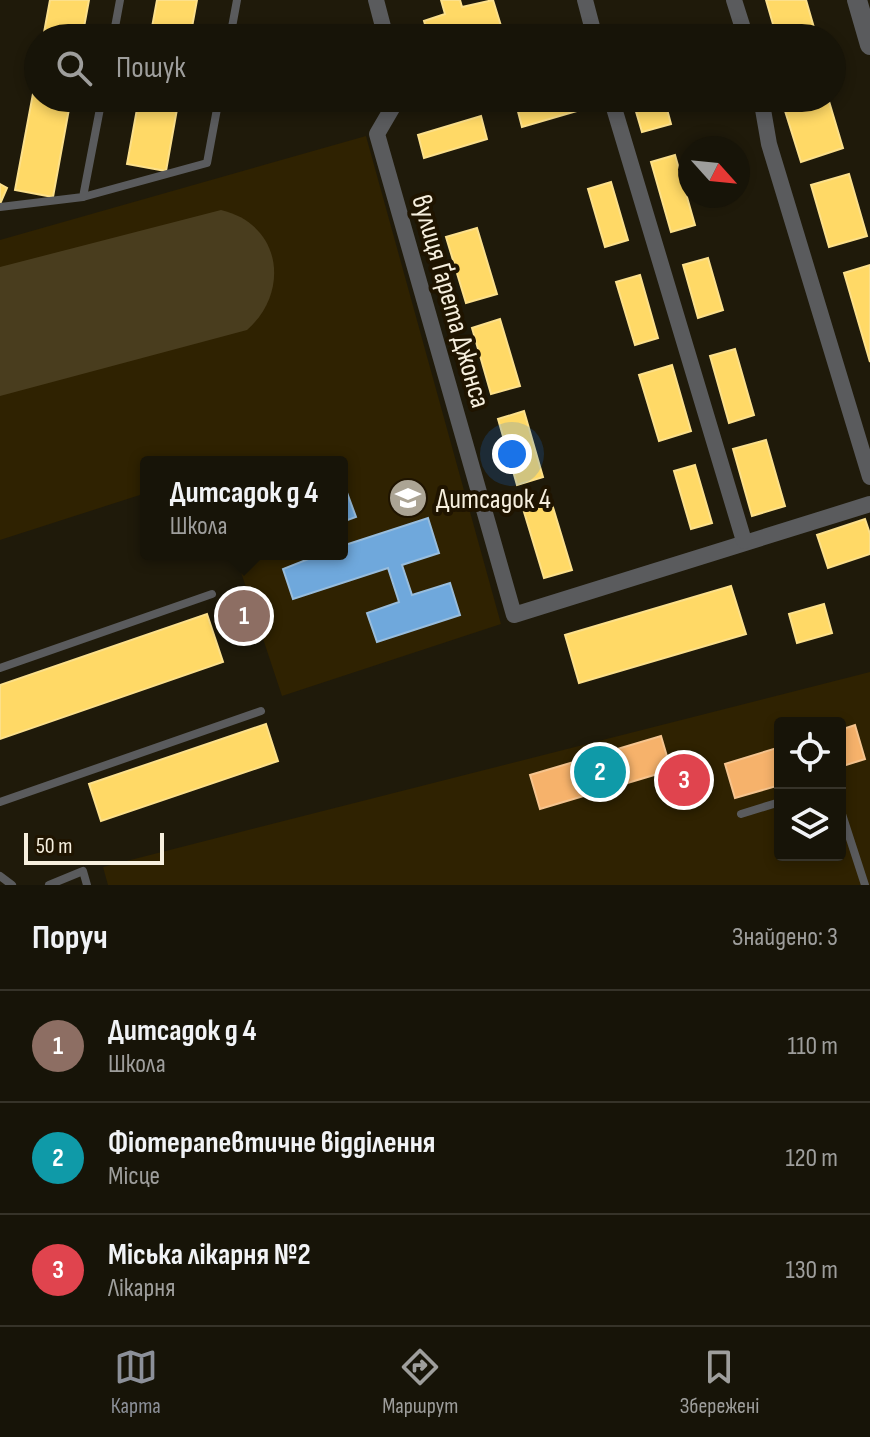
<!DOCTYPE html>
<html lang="uk">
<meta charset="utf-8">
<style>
:root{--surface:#171408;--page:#242116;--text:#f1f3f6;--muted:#9e9e9c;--line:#363329;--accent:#8c9099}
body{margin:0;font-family:"Sofia Sans Condensed",sans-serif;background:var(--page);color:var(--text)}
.controls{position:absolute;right:24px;bottom:24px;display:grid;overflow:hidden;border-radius:8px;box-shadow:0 4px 12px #0003}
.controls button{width:72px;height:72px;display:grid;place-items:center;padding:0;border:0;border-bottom:2px solid var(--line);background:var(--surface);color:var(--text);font:40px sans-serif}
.compass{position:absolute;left:678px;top:136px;width:72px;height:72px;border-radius:50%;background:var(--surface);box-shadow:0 4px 12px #0003;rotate:117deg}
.scale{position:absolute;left:24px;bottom:20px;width:140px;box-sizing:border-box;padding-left:8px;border:4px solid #f6efde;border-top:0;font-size:22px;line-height:28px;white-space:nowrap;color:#f6efde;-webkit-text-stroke:6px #1f1400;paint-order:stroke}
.you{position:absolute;left:512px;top:454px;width:28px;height:28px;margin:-20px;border:6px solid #fff;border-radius:50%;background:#1a73e8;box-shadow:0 0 0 12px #1a73e833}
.badge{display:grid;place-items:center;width:52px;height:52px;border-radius:50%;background:var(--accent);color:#fff;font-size:26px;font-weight:700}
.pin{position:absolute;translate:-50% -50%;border:4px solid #fff;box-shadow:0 2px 8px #0006}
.popup{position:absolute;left:140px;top:456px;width:208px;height:104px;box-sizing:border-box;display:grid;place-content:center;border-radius:8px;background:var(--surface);filter:drop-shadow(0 2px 6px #0005);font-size:26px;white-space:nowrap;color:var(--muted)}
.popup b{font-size:30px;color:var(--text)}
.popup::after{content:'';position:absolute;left:50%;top:100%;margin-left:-16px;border:16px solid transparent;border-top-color:var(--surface)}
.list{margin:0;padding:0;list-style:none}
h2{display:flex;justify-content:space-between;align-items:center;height:104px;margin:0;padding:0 32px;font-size:34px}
h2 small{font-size:26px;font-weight:400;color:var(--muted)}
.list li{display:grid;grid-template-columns:52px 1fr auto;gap:24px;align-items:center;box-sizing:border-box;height:112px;padding:0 32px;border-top:2px solid var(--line)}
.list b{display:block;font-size:30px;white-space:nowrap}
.list p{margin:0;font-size:26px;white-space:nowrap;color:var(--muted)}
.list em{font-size:26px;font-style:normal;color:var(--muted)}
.icon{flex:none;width:44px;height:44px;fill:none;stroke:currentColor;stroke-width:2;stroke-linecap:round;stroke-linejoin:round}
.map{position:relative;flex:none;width:870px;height:885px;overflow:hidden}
.search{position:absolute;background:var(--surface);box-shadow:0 4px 12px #0003;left:24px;right:24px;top:24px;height:88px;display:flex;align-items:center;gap:20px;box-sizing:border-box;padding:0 28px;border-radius:44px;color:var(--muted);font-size:30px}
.sheet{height:440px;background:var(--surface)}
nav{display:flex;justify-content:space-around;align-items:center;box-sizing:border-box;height:112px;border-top:2px solid var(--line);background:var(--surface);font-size:22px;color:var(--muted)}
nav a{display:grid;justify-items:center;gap:4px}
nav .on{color:var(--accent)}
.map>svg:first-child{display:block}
</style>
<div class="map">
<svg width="870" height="885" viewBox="0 0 870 885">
<rect width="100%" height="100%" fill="#1f1a0a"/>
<g fill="#2f2201" fill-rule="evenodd">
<path d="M366,136L501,624L282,696L235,554H321L283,569L293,599L388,568L399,602L368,613L377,642L460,615L450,583L412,595L402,565L439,553L428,518L342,546V522L355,517L342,479V462H146V493L0,540V240Z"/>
<path d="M870,672V885H108L103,867ZM780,723H840V730L855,726L865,759L840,767V855H780V785L734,798L725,764L780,747Z"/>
</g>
<path fill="#493d1e" d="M221,210C281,224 291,291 247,330L0,396V267Z"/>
<g fill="#ffd966" stroke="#fce08a" stroke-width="2">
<path d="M50,0H89L82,38H43Z"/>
<path d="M157,0H197L190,38H150Z"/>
<path d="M441,0H460L462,7L493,0L502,29L473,38H429L424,21L445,14Z"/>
<path d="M766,0H806L817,38H777Z"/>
<path d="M38,67V98H71L53,197L15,190Z"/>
<path d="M139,98H179L166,171L127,164Z"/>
<path d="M523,98H584L587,108L522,127L515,100Z"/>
<path d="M632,98H664L671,124L642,132Z"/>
<path d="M781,98H828L843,148L801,162Z"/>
<path d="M481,116L487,139L424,158L418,135Z"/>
<path d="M675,155L695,225L671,232L651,162Z"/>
<path d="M849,174L867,236L829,247L811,185Z"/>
<path d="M611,182L628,240L605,247L588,189Z"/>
<path d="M0,184L7,188L0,204Z"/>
<path d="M477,228L497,294L466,303L446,237Z"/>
<path d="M708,258L723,310L698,318L683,265Z"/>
<path d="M870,265V362L844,273Z"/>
<path d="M640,275L658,338L635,345L616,282Z"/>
<path d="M500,319L520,386L491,394L472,328Z"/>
<path d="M735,349L754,415L729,423L710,356Z"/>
<path d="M672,365L691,431L659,441L639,375Z"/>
<path d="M524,411L543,477L517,485L498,419Z"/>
<path d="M766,440L785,506L752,516L733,449Z"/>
<path d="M695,465L712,523L691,529L674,471Z"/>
<path d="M552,504L572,570L544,578L524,512Z"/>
<path d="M865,519L870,534V554L828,568L817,535Z"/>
<path d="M731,586L746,634L579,683L565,635Z"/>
<path d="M824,604L832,633L797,643L789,614Z"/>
<path d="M207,614L223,662L0,739V685Z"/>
<path d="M266,724L278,761L101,821L89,784Z"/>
</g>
<g fill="#6fa8dc" stroke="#98bddd" stroke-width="2">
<path d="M342,479L356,517L342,522Z"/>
<path d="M428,518L439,553L402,565L412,595L450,583L460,615L377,642L367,613L399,602L388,568L293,599L283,569L321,554H342V546Z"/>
</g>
<g fill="#f6b26b" stroke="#f6c48e" stroke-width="2">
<path d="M855,725L865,759L840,767V730Z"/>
<path d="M661,736L671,770L540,809L530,775Z"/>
<path d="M780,747V785L735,798L725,764Z"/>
</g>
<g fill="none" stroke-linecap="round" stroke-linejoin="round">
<g stroke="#5a5b5d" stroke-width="8">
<path d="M113,38L120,0"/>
<path d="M230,38L237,0"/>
<path d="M83,197L207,163L219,98"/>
<path d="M0,207L83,197L102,98"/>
<path d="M0,668L212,594"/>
<path d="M0,802L261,711"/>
<path d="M840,808L865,885"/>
<path d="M741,814L780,802"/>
<path d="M0,876L12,885"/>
<path d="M49,885L83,871L87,885"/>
</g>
<g stroke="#5a5b5d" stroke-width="16">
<path d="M376,0L386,38"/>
<path d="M585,0L595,38"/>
<path d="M734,0L746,38"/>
<path d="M398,98L377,134L514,615L870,504"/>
<path d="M611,98L744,541"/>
<path d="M761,98L769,144L870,477"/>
</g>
<path stroke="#5a5b5d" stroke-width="20" d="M857,0L870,45"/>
</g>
<defs>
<symbol id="school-disc" viewBox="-11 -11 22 22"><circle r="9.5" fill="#aba494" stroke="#1f1400"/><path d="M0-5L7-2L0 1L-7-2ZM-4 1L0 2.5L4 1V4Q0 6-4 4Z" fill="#fff"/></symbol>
</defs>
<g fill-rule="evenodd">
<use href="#school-disc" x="386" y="476" width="44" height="44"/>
</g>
<g text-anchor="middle" stroke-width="8" stroke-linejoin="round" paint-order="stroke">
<g font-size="28" fill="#f6efde" stroke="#1f1400">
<text transform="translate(452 301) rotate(74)" y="10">вулиця Ґарета Джонса</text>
</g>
<g font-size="28" fill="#f6efde" stroke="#1f1400" text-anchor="start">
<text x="436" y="508">Дитсадок 4</text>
</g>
</g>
</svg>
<div class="controls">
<button><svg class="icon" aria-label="locate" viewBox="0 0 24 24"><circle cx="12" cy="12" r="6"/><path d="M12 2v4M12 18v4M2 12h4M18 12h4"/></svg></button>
<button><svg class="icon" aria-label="layers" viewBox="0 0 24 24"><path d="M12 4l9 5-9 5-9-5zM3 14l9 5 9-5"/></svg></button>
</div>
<svg class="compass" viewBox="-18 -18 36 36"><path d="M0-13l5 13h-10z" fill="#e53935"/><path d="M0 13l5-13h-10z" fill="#9e9e9c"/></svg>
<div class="scale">50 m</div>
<div class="you"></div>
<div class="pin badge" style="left:244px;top:616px;background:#8d6e63">1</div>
<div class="popup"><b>Дитсадок д 4</b>Школа</div>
<div class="pin badge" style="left:600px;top:772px;background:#0f9aa8">2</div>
<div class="pin badge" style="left:684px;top:780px;background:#e0444e">3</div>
<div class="search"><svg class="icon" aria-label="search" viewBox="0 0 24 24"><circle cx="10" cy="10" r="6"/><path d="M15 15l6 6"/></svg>Пошук</div>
</div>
<section class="sheet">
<h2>Поруч<small>Знайдено: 3</small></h2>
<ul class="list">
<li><span class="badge" style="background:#8d6e63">1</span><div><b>Дитсадок д 4</b><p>Школа</p></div><em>110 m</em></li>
<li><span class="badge" style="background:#0f9aa8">2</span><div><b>Фіотерапевтичне відділення</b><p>Місце</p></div><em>120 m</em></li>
<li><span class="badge" style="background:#e0444e">3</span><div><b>Міська лікарня №2</b><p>Лікарня</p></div><em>130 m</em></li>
</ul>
</section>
<nav>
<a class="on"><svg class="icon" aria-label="map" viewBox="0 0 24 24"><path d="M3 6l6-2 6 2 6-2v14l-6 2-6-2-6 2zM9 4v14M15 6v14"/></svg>Карта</a>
<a><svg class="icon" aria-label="directions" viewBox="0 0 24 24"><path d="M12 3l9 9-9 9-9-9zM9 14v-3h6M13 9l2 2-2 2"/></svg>Маршрут</a>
<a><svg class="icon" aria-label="saved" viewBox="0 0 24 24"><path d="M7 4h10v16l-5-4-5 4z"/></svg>Збережені</a>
</nav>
